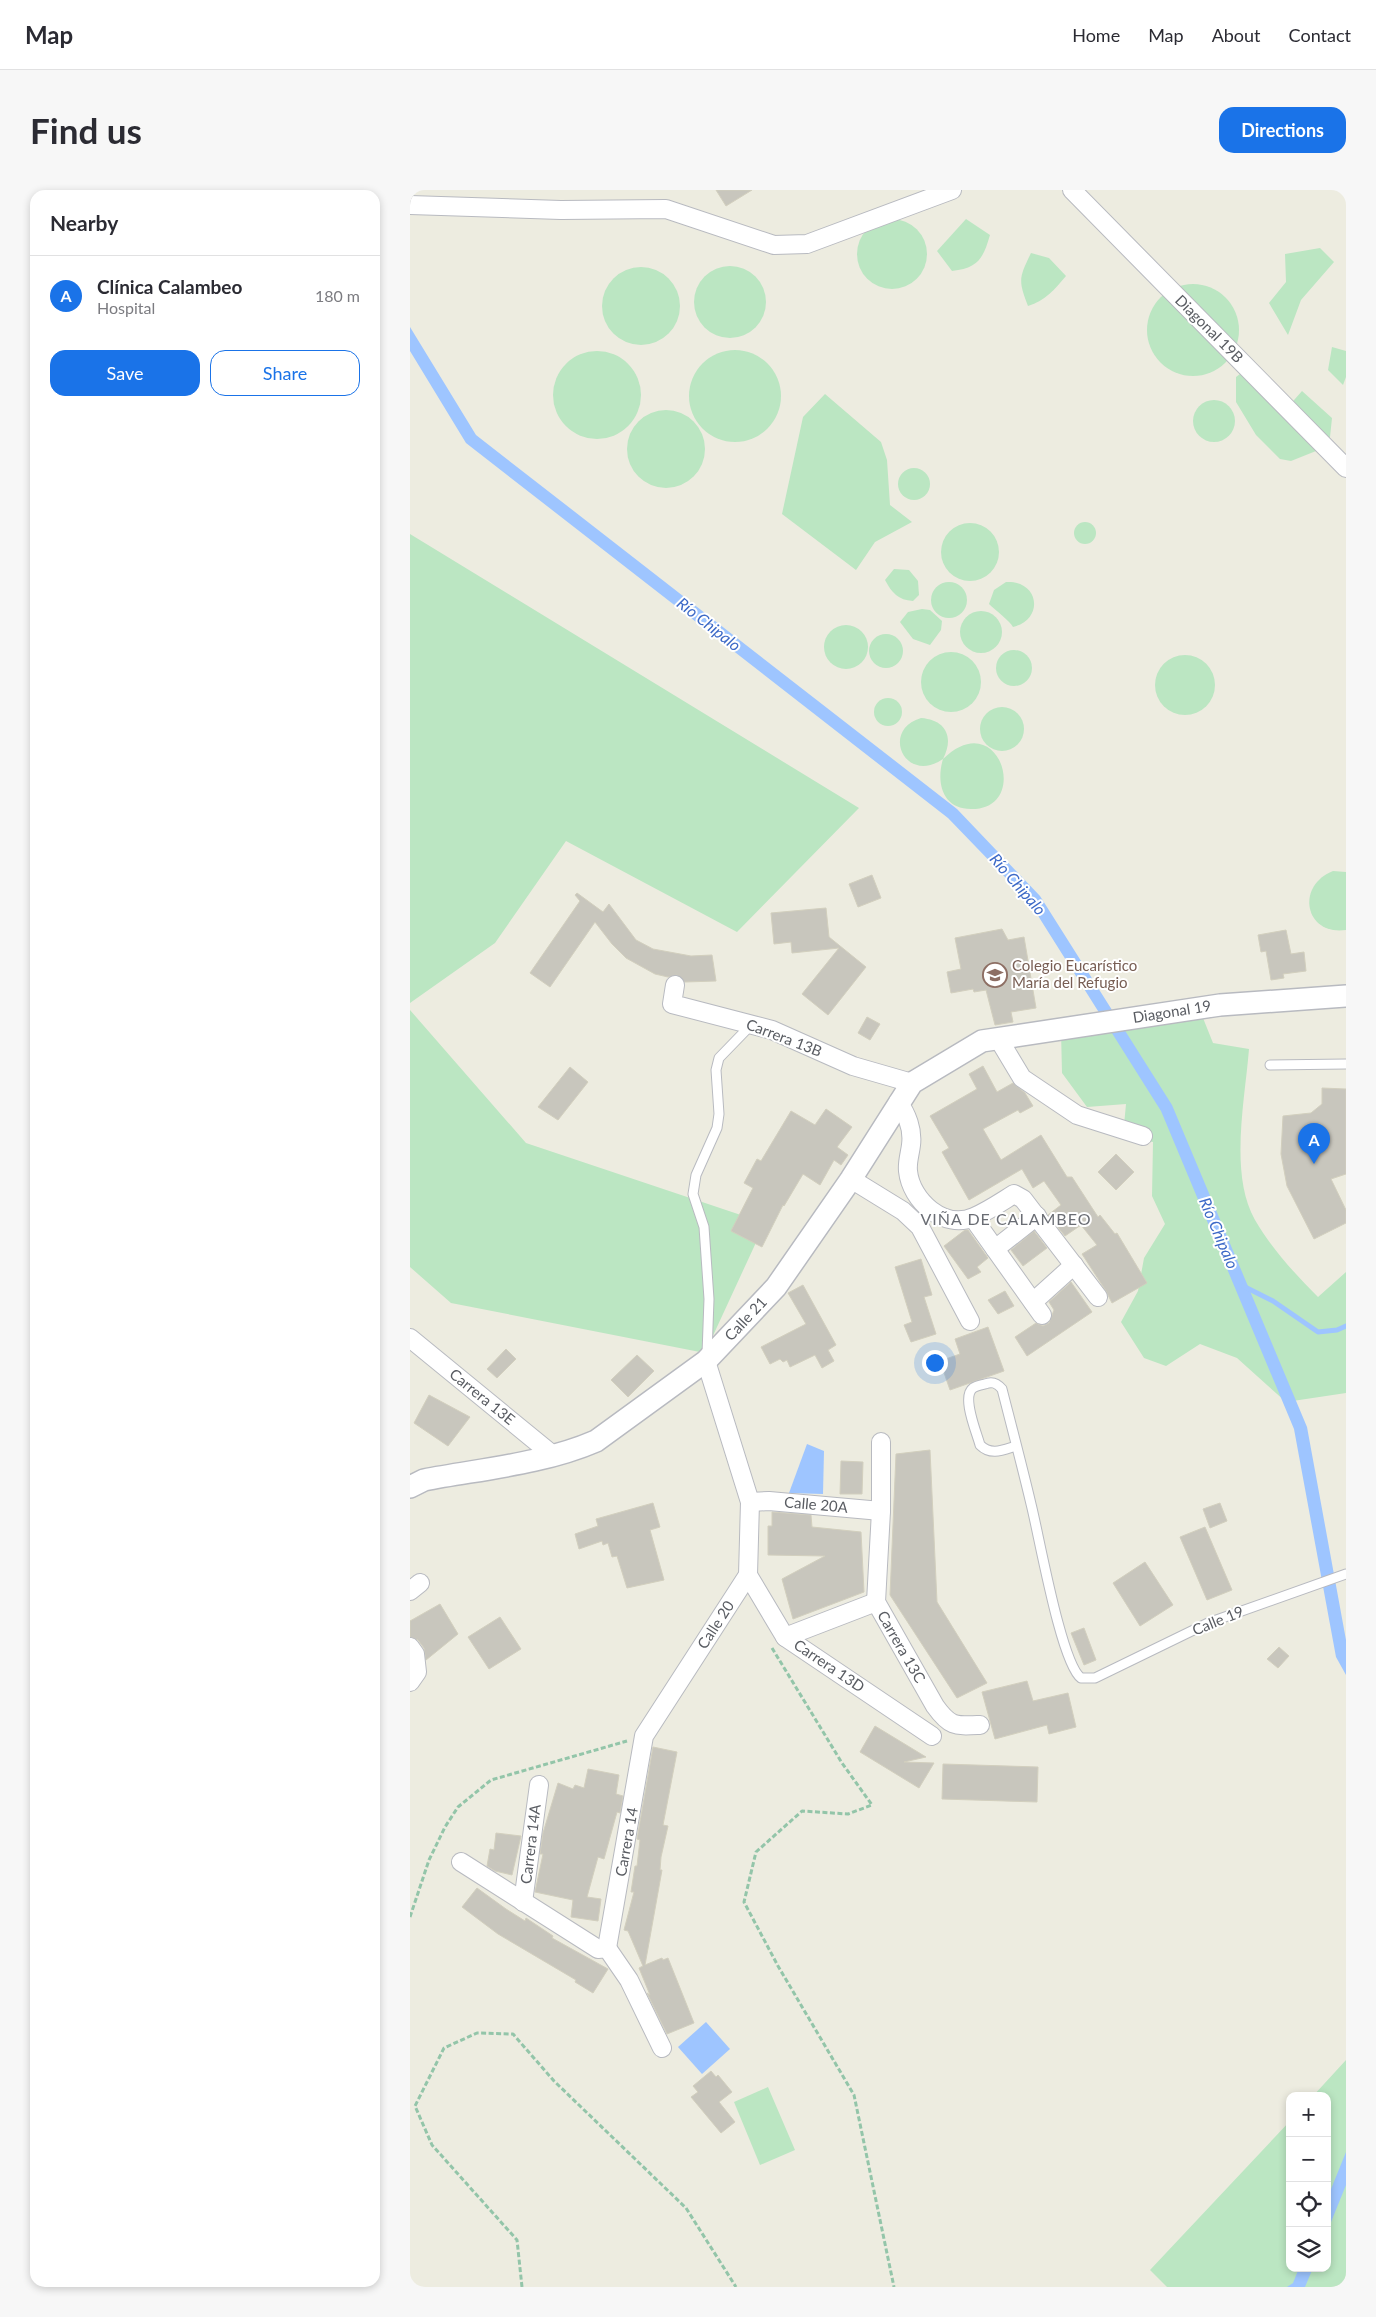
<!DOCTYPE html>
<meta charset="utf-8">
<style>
:root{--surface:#fff;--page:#f7f7f7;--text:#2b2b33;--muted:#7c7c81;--line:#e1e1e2;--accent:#1a73e8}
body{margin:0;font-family:Lato,sans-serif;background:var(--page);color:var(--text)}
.controls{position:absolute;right:15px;bottom:15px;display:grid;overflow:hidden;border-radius:10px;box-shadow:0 2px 8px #0003}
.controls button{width:45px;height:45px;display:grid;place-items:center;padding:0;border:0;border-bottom:1px solid var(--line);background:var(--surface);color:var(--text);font:25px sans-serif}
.you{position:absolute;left:524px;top:1172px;width:18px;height:18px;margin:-12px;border:4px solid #fff;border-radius:50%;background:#1a73e8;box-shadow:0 0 0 8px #1a73e833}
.badge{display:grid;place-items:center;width:32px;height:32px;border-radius:50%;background:var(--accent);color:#fff;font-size:16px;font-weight:700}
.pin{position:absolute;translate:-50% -41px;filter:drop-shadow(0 1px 2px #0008)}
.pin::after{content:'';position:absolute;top:26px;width:18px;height:15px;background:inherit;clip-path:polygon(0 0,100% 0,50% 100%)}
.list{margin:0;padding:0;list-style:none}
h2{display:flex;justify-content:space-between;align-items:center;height:65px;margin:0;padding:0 20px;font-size:21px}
h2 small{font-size:16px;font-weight:400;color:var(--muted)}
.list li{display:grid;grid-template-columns:32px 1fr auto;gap:15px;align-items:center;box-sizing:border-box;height:80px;padding:0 20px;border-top:1px solid var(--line)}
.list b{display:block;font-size:19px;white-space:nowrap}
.list p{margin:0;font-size:16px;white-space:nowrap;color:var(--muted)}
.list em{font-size:16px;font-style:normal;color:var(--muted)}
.actions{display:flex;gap:10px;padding:15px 20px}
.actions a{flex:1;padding:11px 0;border:1px solid var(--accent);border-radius:15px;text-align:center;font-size:18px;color:var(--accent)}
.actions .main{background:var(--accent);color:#fff}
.icon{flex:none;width:28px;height:28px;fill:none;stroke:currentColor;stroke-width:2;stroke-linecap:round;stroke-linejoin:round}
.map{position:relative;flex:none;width:936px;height:2097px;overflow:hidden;border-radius:15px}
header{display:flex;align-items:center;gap:30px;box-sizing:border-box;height:70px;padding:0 25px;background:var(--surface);border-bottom:1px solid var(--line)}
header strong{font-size:24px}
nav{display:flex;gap:28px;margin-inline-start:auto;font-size:18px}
.intro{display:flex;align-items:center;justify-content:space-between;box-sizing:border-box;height:120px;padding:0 30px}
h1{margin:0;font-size:35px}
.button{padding:12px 22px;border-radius:15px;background:var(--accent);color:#fff;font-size:18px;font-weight:700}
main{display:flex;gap:30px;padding:0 30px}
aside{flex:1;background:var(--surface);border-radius:15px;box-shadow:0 2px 8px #0003}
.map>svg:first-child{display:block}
</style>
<header>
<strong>Map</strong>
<nav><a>Home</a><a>Map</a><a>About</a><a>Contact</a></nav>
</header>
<div class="intro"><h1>Find us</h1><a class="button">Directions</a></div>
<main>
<aside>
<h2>Nearby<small></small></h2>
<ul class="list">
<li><span class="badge">A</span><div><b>Clínica Calambeo</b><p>Hospital</p></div><em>180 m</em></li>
</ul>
<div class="actions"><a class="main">Save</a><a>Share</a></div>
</aside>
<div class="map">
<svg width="936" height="2097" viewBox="0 0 936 2097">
<rect width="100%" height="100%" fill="#edece0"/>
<g fill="#bbe6c2">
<path d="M556,29L580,45C573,69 568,78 542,81L527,61Z"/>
<circle cx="482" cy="64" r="35"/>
<path d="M910,58L924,72L891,110L878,145L859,113L876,92L875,64Z"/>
<path d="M621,63L639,68L656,86C645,99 635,111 618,116C608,90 609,88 621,63Z"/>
<circle cx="320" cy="112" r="36"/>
<circle cx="231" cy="116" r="39"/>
<circle cx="783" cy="140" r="46"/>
<path d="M922,157L936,161V187L933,195L918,180Z"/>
<circle cx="325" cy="206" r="46"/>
<circle cx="187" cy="205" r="44"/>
<path d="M830,184L877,218L892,201L922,228L920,247L906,261L881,271L870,269L846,245L826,212V187Z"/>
<path d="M415,204L471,252L477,270L480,315L502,332L465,352L446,380L372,324L393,227Z"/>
<circle cx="804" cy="231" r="21"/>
<circle cx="256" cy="259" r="39"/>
<circle cx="504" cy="294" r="16"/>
<circle cx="675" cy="343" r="11"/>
<circle cx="560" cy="362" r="29"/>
<path d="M0,344L449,618L327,742L156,651L85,753L0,813Z"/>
<path d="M484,379L499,380L508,391L509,405L503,411C488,410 482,403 475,390Z"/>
<circle cx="539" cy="410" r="18"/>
<path d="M596,392C629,390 635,429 603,437C600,431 585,420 579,414L584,400Z"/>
<path d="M512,419L520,420L532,431L531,440L520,455L503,449L490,432L498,422Z"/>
<circle cx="571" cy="442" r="21"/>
<circle cx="436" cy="457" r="22"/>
<circle cx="476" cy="461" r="17"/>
<circle cx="604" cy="478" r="18"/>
<circle cx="541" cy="492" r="30"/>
<circle cx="775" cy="495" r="30"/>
<circle cx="478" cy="522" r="14"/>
<circle cx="592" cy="539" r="22"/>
<path d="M511,528C537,530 544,548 533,569C589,514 622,620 561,619C532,619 526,592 533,569C495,595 470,540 511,528Z"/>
<path d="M923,681L936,682V740C895,746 885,696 923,681Z"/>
<path d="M0,820L116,953L355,1033L295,1163L41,1113L0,1077Z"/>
<path d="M793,828L803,853L839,859C835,910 819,984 845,1030C862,1059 885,1084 908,1107L936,1082V1203L876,1212L827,1168L790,1154L756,1176L734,1168L711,1132L728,1101L734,1068L755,1034L742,1006L743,952L713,946L716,914L677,917L652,883L651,841Z"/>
<path d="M936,1870V2097H757L740,2080L880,1931V2078H917V1906H903Z"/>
<path d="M358,1897L385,1960L350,1975L324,1912Z"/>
</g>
<g fill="#9ec5ff">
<path d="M0,137L66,245L547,619L630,706L762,915L897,1237L936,1450V1485L926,1467L884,1239L751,921L620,713L538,628L56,253L0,161Z"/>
<path d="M397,1254L414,1261L413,1304L379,1303Z"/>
<path d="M296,1832L320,1859L292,1884L268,1857Z"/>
<path d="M936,1962V1995L917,2042V2009Z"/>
<path d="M889,2078H903L895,2097H877L883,2093Z"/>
</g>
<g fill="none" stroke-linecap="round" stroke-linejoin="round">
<path stroke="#9ec5ff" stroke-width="5" d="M833,1096L863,1111L908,1142L927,1140L936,1136"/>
</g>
<g fill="#c8c6bd" stroke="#d2cfbe">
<path d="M306,0H342L316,16Z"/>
<path d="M462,685L471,708L448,717L439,694Z"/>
<path d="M167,703L193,722L199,714L226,750L243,759L281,766L302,765L306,791L275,792L267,785L258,787L245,784L216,768L202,754L185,732L140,797L120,783L170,711L165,705Z"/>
<path d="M416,718L419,747L456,777L418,825L392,804L429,758L382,763L381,752L364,754L361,723Z"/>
<path d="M592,739L598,750L614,747L626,818L601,822L603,832L585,835L576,800L564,802L563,799L541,803L537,782L551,779L545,748Z"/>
<path d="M876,740L881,764L894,762L896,781L873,784L874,788L861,790L856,761L851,762L848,745Z"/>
<path d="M457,827L470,834L460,850L448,843Z"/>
<path d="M573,876L587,902L603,893L615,903L623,916L610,923L608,920L573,939L591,970L631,945L657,987H662L688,1027L690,1025L705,1044L707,1043L737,1093L702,1113L696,1101L672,1064L687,1055L671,1035L655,1046L638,1025L651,1015L634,991L623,998L612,979L559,1010L532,962L539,958L520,926L567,899L559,884Z"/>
<path d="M160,877L178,892L148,930L128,917Z"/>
<path d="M912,898L936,899V984L921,989L936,1020V1033L904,1049L877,996L871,964L873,926L901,923L912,914Z"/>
<path d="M416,919L442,937L427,957L438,965L431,975L424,970L410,995L393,984L374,1016L373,1015L352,1057L321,1041L343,998L334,993L347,969L351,971L381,921L405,935Z"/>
<path d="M706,964L724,982L706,1000L688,982Z"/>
<path d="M555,1040H558L578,1068L567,1077L571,1082L558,1089L534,1056Z"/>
<path d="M624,1041L637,1058L613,1076L601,1060Z"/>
<path d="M511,1069L522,1105L514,1107L526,1144L501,1152L494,1135L502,1132L485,1077Z"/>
<path d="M661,1092L682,1122L617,1166L605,1147L626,1133L633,1136L639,1133L644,1120L639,1112Z"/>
<path d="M393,1095L426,1155L418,1160L424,1171L412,1178L405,1165L380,1177L377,1170L373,1172L370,1169L360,1174L351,1157L396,1134L378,1103Z"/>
<path d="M595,1101L604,1116L588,1124L578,1110Z"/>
<path d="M578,1137L594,1181L540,1200L530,1171L550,1164L545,1149Z"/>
<path d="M96,1159L106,1169L87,1188L77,1179Z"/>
<path d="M227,1165L244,1181L218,1207L201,1190Z"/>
<path d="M19,1205L60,1227L38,1256L4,1233Z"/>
<path d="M520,1260L527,1412L577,1493L547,1508L480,1405L486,1264Z"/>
<path d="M431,1271L453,1272L452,1304H430Z"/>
<path d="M243,1313L250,1337L240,1340L254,1390L217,1398L207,1366L202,1367L198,1353L193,1355L192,1351L169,1359L165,1344L188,1336L186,1329Z"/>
<path d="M810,1313L817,1331L800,1338L793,1319Z"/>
<path d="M362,1322L401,1325L402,1337L451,1342L454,1402L383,1429L372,1389L415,1366L358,1365V1336H362Z"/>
<path d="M795,1337L822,1400L797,1410L770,1347Z"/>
<path d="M735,1372L763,1415L730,1436L703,1393Z"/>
<path d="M30,1414L48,1444L16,1470L14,1458L8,1450L0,1447V1431Z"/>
<path d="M90,1427L111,1459L79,1479L58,1447Z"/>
<path d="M674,1438L686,1470L674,1475L661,1443Z"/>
<path d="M869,1457L879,1466L868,1478L857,1469Z"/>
<path d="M617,1491L623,1511L658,1503L666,1537L639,1544L637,1535L585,1549L572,1502Z"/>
<path d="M465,1536L516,1567L494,1572L524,1573L509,1598L450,1562Z"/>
<path d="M243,1557L267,1562L253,1635L258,1636L251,1667L250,1680H252L235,1775L252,1768L253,1770L258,1768L284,1833L257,1844L237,1803L240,1805L229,1778L233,1776L218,1741L214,1740L224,1702H221L225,1676H227L230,1650L227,1649Z"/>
<path d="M533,1574L628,1577L627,1612L532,1609Z"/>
<path d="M178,1579L209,1585L206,1604L213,1606L210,1623L207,1622L194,1669L188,1667L177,1707L191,1709L188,1731L161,1727L163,1710L125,1702L133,1664H130L133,1643L148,1593L163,1599L165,1595L174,1598Z"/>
<path d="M86,1643L111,1646L102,1685L85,1681L77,1676L80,1659L84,1660Z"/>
<path d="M67,1698L96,1719L115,1731L116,1728L143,1746L142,1748L198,1779L183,1803L165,1792L166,1790L88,1744L52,1717Z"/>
<path d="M301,1881L306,1887L308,1885L322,1902L309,1912L325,1932L311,1943L281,1907L288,1902L283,1896Z"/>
</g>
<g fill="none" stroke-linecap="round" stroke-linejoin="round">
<defs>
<g id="service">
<path d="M860,875L936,874"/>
<path d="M297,1164L299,1109L294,1037L283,1004L286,985L307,938L309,924L306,880L309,868L341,835"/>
<path d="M606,1256C593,1260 581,1266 570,1255C567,1243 551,1207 563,1198C566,1196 571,1195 575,1194C582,1191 587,1193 592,1199C602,1238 612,1276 621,1314C629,1345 651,1473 671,1488H685L798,1433L936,1384"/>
</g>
<g id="minor">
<path d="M662,0L936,278"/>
<path d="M0,15L151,20L256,19L364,55L397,54L542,0"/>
<path d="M265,795L262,814L362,840L443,876L502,893"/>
<path d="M588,848L612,888L667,925L733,946"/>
<path d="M488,912C497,924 503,940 501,955C500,964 497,972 498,981C501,1011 534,1040 564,1027C578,1021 591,1012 604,1004L613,1009L688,1107"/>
<path d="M441,989L493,1021L510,1037L560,1131"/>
<path d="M563,1028L632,1125"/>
<path d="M585,1059L627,1026"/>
<path d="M623,1112L664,1075"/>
<path d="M0,1148L144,1266"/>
<path d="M471,1252V1321L466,1412L525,1516C540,1537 545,1536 570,1535"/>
<path d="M340,1312L359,1311L471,1321"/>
<path d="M338,1385L375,1447L522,1546"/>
<path d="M0,1401L10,1393"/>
<path d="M375,1447L466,1412"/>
<path d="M0,1457L5,1464L7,1482L0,1492"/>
<path d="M51,1672L188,1759L197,1758L219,1790L252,1858"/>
<path d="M113,1712L129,1595"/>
<path d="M197,1758L234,1546L338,1385L340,1312L296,1171"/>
</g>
<path id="tertiary" d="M0,1297L14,1290C71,1279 133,1274 186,1251L296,1171L366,1097L441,989L502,893L572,851L810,815L936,806"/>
</defs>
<use href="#service" stroke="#b8bac0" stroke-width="11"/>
<use href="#minor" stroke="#b8bac0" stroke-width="20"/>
<use href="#tertiary" stroke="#b8bac0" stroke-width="24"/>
<g stroke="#93c5a9" stroke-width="3" stroke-dasharray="5 2.5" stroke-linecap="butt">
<path d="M362,1458L432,1573L462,1615L438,1624L392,1621L346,1662L334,1712L368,1776L444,1905L484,2097"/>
<path d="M0,1727L19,1670L35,1637L48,1617L81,1590L217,1551"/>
<path d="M112,2097L107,2050L22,1955L5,1916L34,1858L67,1843L103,1844L144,1891L276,2018L326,2097"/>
</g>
<use href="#service" stroke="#fff" stroke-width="9"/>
<use href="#minor" stroke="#fff" stroke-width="18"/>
<use href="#tertiary" stroke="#fff" stroke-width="21"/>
</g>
<defs>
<symbol id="school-ring" viewBox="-11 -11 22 22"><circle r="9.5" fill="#fff" stroke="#8d6e63" stroke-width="1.5"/><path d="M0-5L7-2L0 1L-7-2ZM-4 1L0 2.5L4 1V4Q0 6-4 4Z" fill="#8d6e63"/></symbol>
</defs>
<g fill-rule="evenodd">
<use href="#school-ring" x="571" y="771" width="28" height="28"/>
</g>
<g text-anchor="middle" stroke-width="4" stroke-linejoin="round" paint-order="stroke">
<g font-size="15" fill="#595c62" stroke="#fff">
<text transform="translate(799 139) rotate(45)" y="5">Diagonal 19B</text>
<text transform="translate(762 822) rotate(-9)" y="5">Diagonal 19</text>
<text transform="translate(374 848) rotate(21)" y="5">Carrera 13B</text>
<text transform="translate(336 1129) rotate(-47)" y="5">Calle 21</text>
<text transform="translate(72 1207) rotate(39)" y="5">Carrera 13E</text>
<text transform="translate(406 1315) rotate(5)" y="5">Calle 20A</text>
<text transform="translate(808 1431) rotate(-22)" y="5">Calle 19</text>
<text transform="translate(306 1435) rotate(-57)" y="5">Calle 20</text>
<text transform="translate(491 1457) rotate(60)" y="5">Carrera 13C</text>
<text transform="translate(419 1476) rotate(34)" y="5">Carrera 13D</text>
<text transform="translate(217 1652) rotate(-80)" y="5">Carrera 14</text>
<text transform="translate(121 1654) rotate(-83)" y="5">Carrera 14A</text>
</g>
<g font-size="15" fill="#785e54" stroke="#fff" text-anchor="start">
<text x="602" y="781">Colegio Eucarístico<tspan x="602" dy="17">María del Refugio</tspan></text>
</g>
<g font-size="16" font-style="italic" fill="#3c69c7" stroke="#fff">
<text transform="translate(299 434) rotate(38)" y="6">Río Chipalo</text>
<text transform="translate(608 694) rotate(49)" y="6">Río Chipalo</text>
<text transform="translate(809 1043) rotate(67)" y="6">Río Chipalo</text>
</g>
<g font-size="16" letter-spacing="1" fill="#6a6d74" stroke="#fff">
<text x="596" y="1035">VIÑA DE CALAMBEO</text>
</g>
</g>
</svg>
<div class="controls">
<button>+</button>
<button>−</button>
<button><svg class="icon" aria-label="locate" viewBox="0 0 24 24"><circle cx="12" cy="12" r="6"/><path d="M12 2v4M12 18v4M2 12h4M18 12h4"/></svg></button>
<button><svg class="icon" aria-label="layers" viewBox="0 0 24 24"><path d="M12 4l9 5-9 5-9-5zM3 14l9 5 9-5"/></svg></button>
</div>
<div class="you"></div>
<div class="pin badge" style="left:904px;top:974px">A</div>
</div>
</main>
